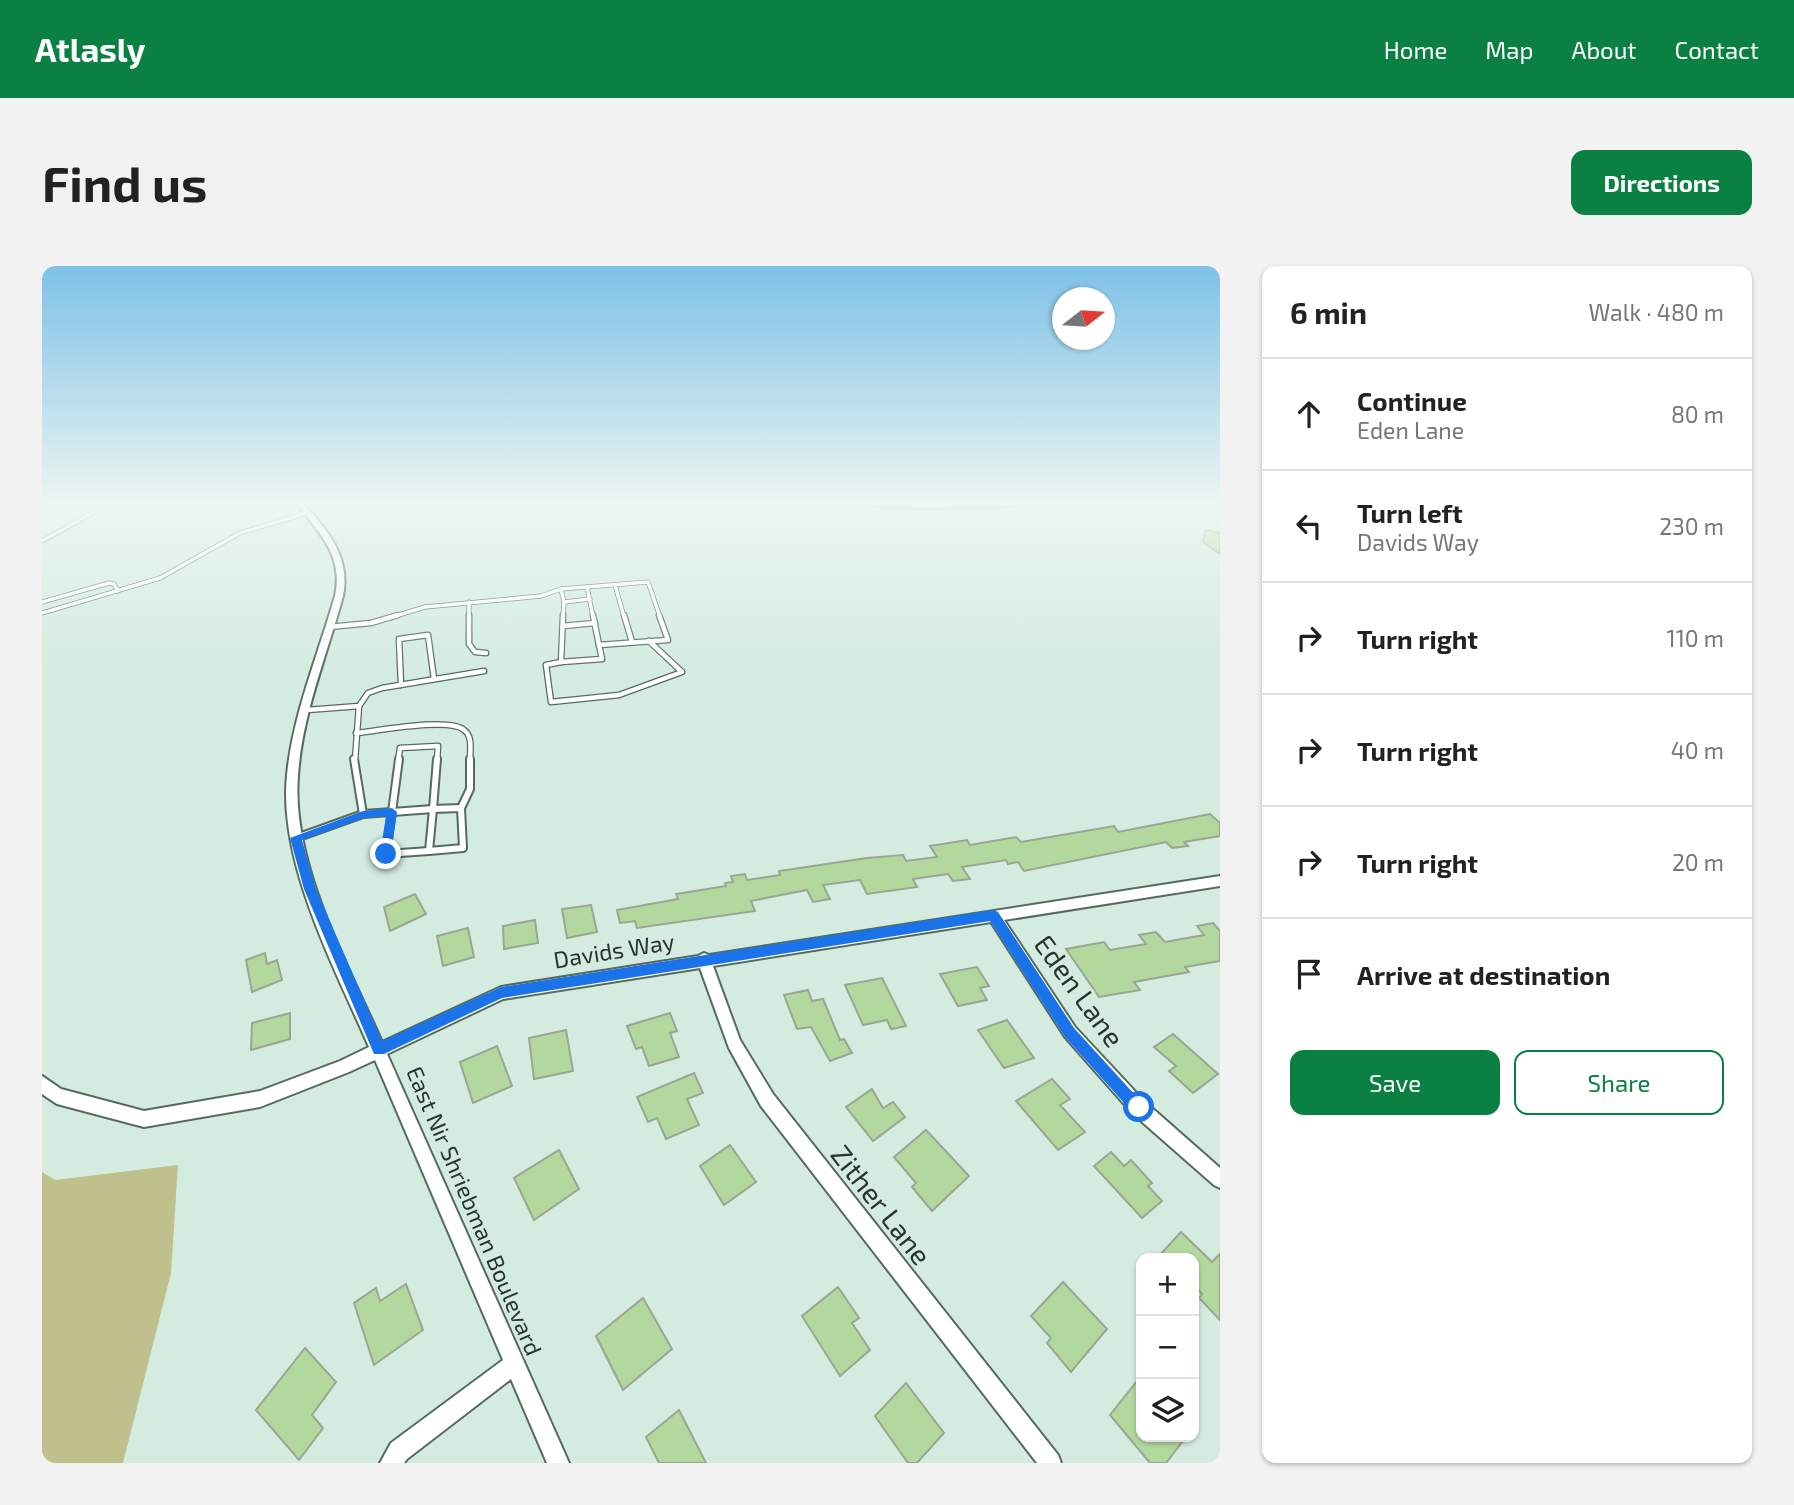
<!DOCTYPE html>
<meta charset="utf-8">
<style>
:root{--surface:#fff;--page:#f2f2f2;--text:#222;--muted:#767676;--line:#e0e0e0;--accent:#0b8043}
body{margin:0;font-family:"Exo 2",sans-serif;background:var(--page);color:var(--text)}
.controls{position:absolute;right:21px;bottom:21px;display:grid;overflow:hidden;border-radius:14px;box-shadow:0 2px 5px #0004}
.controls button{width:63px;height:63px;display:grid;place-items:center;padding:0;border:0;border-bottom:2px solid var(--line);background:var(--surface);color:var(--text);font:35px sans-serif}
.compass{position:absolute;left:1010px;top:21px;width:63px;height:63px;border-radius:50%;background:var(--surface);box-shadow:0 2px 5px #0004;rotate:73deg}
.stop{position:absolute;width:21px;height:21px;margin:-16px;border:5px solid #1a73e8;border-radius:50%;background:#fff}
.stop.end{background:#1a73e8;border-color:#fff;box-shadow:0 2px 7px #0008}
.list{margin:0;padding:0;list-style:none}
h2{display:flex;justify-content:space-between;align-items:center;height:91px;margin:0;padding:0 28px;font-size:30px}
h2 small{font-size:23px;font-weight:400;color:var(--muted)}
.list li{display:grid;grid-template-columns:46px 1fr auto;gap:21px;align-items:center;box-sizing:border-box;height:112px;padding:0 28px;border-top:2px solid var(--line)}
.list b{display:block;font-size:26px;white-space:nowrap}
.list p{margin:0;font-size:23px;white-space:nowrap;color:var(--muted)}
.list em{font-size:23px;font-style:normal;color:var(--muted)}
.actions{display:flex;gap:14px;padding:21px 28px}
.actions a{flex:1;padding:16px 0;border:2px solid var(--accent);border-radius:14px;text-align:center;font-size:24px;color:var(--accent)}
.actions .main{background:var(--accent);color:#fff}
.icon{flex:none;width:38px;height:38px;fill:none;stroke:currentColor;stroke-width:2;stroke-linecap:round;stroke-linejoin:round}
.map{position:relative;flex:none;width:1178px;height:1197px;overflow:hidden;border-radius:14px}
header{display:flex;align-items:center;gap:42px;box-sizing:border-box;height:98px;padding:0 35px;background:var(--accent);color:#fff}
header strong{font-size:33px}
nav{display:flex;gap:38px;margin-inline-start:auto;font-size:24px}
.intro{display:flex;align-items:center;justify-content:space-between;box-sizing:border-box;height:168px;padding:0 42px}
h1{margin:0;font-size:49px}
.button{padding:18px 32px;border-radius:14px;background:var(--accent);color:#fff;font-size:24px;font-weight:700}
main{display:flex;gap:42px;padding:0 42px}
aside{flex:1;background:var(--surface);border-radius:14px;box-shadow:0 2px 5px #0004}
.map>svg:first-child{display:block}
</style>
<header>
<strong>Atlasly</strong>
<nav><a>Home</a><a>Map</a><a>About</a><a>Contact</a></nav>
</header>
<div class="intro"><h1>Find us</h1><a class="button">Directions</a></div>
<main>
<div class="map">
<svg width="1178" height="1197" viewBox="0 0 1178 1197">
<rect width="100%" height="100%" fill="#d4ecdf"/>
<path fill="#c0c08d" d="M136,899L129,1007L81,1197H0V906L13,914Z"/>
<g fill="#b3d89e" stroke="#9aa693" stroke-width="2">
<path d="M1164,264L1178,267V288L1161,276Z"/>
<path d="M1168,548L1178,557V570L1142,576L1146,580L1130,582L1124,576L982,605L976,596L966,598L964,594L920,601L928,613L911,615L906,608L871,613L875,621L825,628L818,614L781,619L788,633L771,636L765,624L709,635L713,645L595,662L593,655L578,657L575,644L636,633L634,628L684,620L683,617L691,616L689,610L703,608L705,614L738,609L737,605L825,592L861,589L864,595L895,591L888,580L925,574L928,579L974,571L979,576L1072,560L1076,566Z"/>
<path d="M373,628L384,648L348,665L342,641Z"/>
<path d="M549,639L555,666L525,672L520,643Z"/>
<path d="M493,654L496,677L462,683L461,660Z"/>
<path d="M1171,657L1178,665V695L1143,701L1147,706L1092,716L1098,724L1057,731L1024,683L1062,676L1068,684L1104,678L1097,669L1114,666L1123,676L1162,669L1155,660Z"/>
<path d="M426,662L432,691L401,700L395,670Z"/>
<path d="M223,687L225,698L235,694L240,714L210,726L204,694Z"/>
<path d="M935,701L947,720L938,722L945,734L916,740L898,708Z"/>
<path d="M840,712L864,760L849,763L845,754L821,759L803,719Z"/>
<path d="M766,724L770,735L781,733L798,774L802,773L810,787L788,795L769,761L755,763L742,729Z"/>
<path d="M248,747V773L209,784L210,757Z"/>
<path d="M628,747L635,765L628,767L637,791L607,800L600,781L594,783L585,760Z"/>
<path d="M965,754L992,792L962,802L936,764Z"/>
<path d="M524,764L531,805L492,813L487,772Z"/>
<path d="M1131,768L1176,808L1151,827L1127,805L1134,800L1112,781Z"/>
<path d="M455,780L470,820L431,837L418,796Z"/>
<path d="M652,807L661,827L645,833L657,859L624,873L615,852L606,856L595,831Z"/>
<path d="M1010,813L1028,833L1018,839L1043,866L1016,884L974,835Z"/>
<path d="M830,823L841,842L851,836L863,851L831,875L804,841Z"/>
<path d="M884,864L927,910L890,945L870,921L874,917L852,891Z"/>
<path d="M688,879L714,916L682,939L658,900Z"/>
<path d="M517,884L537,923L492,954L472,912Z"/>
<path d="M1069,886L1082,900L1089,894L1110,917L1106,920L1120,935L1100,952L1052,900Z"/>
<path d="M1139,966L1170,996L1178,988V1054L1157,1032L1160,1028L1152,1019V992H1115Z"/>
<path d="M1021,1016L1065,1063L1029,1106L1005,1077L1009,1072L989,1050Z"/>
<path d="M364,1018L381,1064L332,1099L312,1037L334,1022L338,1035Z"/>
<path d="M796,1021L817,1052L810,1057L828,1084L798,1110L760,1050Z"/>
<path d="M601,1032L630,1083L581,1124L554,1070Z"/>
<path d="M263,1082L294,1116L270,1149L281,1162L257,1194L214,1144Z"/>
<path d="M1099,1110V1171H1144L1124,1197H1108L1068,1149Z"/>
<path d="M864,1117L902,1167L875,1197H866L833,1150Z"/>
<path d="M637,1144L664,1197H617L604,1171Z"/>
</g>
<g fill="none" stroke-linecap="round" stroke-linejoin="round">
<defs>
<g id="lane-far2">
<path d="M0,275L70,236"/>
<path d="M573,319L582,351"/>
<path d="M545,321L551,351"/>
<path d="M519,323L522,336L548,333"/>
<path d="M0,336L67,317L72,318L76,325"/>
<path d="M427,336V351"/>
<path d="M0,347L118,312L198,267L265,247"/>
<path d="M350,351L383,341L499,330L519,323L606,316L618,351"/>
<path d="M521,351L522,336"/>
</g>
<g id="lane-far1">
<path d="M427,349V378L433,386L444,387"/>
<path d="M521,349L519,396L560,393L557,379"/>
<path d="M551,349L557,379L626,374L617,349"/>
<path d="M582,349L590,376"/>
<path d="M521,360L553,357"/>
<path d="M287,361L329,357L356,349"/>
<path d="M519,396L504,399L509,436L577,429L640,406L607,375"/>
<path d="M359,419L357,373L386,369L392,413"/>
<path d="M265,444L317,440L326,427L340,422L442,405"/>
<path d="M314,467C336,465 407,451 422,464C431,470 428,485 428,495"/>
<path d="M313,495L317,440"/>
<path d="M356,495L358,482L396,480L395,495"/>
</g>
<g id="lane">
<path d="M419,542L428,523V493"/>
<path d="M391,543L395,493"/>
<path d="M350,546L344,588L387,585"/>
<path d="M350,546L357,493"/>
<path d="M350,546L391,543"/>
<path d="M321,548L350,546"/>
<path d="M254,572L321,548L312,493"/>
<path d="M387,585L391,543"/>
<path d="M387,585L421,582L419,542L391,543"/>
</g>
<g id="street">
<path d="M254,236H260C285,264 309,290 301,330C285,389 260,448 256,510C249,597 305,697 340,776L459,721L656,690L662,687L667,689L1178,610V620L962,654L1033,761L1102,835L1178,902V922L1172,919L1090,847L1023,771L949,656L671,700L698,774L731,828L1016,1189L1019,1197H995L719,840L687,782L658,702L461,733L345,788L527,1197H505L469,1113L365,1193L362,1197H338L349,1177L461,1094L333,794L307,806L218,841L102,861L15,838L0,828V810L19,823L102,845L218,825L298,795L327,781C293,702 236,597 245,509C251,448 276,389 293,330C302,288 276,267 254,236Z"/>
<path d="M793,236L882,238L1032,236L1029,238L882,242L796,238Z"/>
</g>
</defs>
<use href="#lane-far2" stroke="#566b60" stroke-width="5"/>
<use href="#lane-far1" stroke="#566b60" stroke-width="7"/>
<use href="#lane" stroke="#566b60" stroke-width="10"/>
<use href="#street" stroke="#566b60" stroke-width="4"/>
<use href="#lane-far2" stroke="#fff" stroke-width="3.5"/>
<use href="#lane-far1" stroke="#fff" stroke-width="4.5"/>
<use href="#lane" stroke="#fff" stroke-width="6"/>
<use href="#street" fill="#fff" fill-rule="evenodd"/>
</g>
<linearGradient id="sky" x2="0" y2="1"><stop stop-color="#7ec1e8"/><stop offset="0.59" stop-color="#ecf6f1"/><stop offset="1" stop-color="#ecf6f1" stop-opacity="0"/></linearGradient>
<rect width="1178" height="403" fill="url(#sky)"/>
<path fill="#1a73e8" d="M350,542L355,546L348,591L338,588L344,550L322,552L260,574L274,623L340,775L459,721L951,644L956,646L1032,762L1104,841L1097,849L1091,847L1023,771L948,655L460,732L342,788H332L262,623L248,572L321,545Z"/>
<g text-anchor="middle" stroke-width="6" stroke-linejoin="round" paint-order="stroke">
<g font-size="23" fill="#29332e" stroke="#d4ecdf">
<text transform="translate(572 685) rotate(-9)" y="8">Davids Way</text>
<text transform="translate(432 945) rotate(67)" y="8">East Nir Shriebman Boulevard</text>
</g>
<g font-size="28" fill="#29332e" stroke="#d4ecdf">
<text transform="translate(1037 725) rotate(54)" y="10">Eden Lane</text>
<text transform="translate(839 939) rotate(52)" y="10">Zither Lane</text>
</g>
</g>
</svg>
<div class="controls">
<button>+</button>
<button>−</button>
<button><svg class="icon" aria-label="layers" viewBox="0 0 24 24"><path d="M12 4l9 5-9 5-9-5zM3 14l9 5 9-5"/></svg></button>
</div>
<svg class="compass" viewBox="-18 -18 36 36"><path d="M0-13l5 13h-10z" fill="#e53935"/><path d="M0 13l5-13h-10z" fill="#767676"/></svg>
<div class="stop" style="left:1097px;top:841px"></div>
<div class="stop end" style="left:344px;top:588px"></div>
</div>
<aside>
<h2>6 min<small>Walk · 480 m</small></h2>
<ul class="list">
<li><svg class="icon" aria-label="ahead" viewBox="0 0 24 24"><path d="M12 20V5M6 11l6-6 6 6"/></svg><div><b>Continue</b><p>Eden Lane</p></div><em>80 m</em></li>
<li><svg class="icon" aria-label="left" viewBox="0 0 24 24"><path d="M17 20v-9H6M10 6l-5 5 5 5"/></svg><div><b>Turn left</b><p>Davids Way</p></div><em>230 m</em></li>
<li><svg class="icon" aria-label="right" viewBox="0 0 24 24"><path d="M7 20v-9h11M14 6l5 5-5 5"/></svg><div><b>Turn right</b></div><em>110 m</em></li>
<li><svg class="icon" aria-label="right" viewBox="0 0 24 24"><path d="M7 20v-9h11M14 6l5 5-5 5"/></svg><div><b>Turn right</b></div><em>40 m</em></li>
<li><svg class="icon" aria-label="right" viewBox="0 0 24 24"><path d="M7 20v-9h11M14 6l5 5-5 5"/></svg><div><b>Turn right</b></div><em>20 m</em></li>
<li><svg class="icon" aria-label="arrive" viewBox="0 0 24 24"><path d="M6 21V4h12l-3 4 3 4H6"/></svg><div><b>Arrive at destination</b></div></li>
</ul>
<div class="actions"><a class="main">Save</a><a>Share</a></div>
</aside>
</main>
